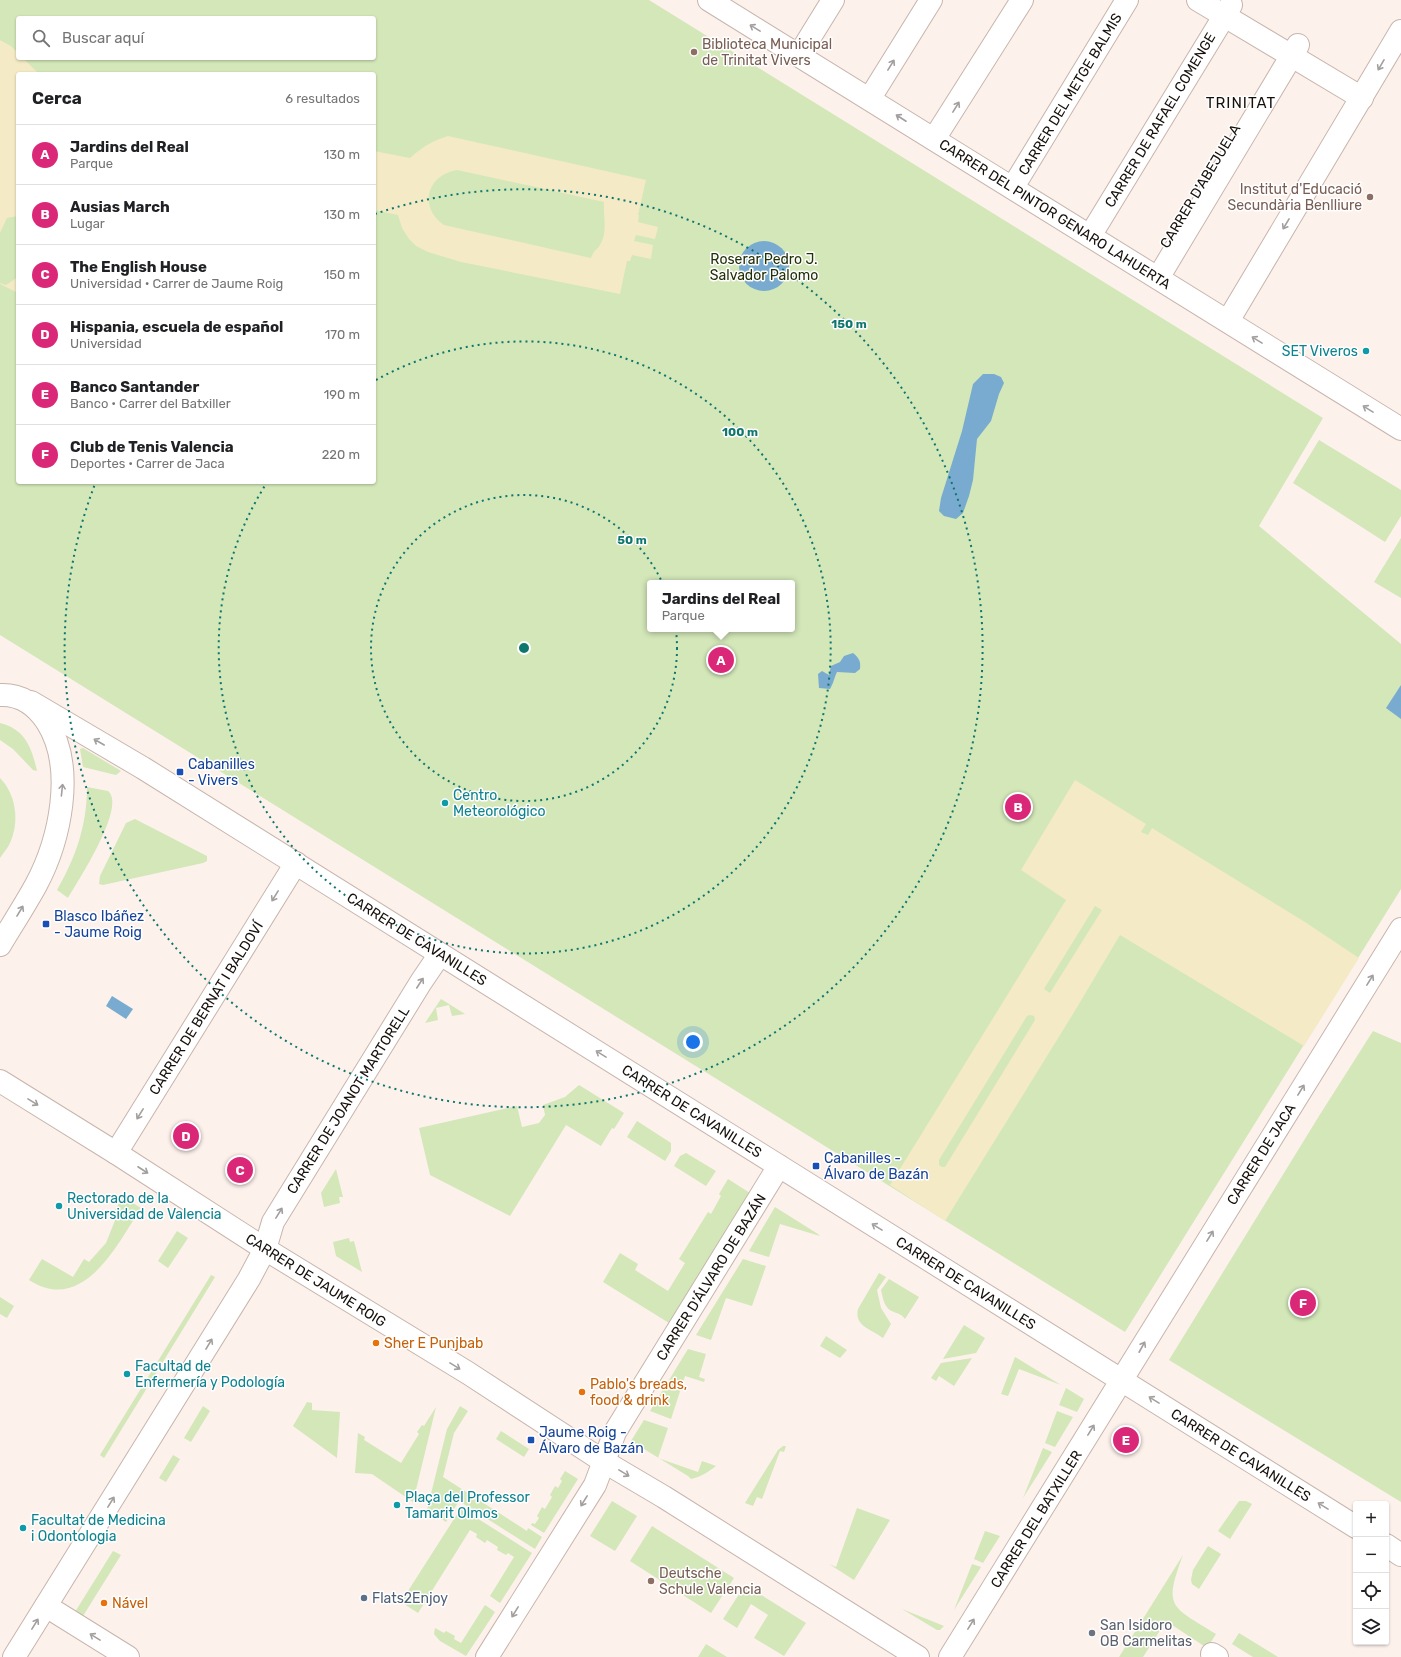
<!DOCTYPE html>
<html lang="es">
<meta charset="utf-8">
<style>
:root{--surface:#fff;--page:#f6f6f6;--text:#202124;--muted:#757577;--line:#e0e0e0;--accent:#db2777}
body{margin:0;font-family:Rubik,sans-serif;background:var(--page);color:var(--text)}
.controls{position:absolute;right:12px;bottom:12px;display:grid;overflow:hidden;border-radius:4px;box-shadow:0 1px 3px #0004}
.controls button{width:36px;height:36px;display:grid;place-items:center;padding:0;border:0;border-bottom:1px solid var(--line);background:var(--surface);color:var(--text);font:20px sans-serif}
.you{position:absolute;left:693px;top:1042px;width:14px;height:14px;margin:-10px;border:3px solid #fff;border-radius:50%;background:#1a73e8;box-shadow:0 0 0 6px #1a73e833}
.badge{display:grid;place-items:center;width:26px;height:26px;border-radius:50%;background:var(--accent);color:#fff;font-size:13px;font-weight:700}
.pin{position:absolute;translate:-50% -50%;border:2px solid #fff;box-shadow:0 1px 4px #0006}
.popup{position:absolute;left:647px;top:580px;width:148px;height:52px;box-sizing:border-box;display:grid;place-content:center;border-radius:4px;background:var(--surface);filter:drop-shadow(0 1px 3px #0005);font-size:13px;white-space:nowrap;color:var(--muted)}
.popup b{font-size:15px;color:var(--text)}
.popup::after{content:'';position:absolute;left:50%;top:100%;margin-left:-8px;border:8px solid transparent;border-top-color:var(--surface)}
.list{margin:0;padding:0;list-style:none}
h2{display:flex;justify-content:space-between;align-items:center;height:52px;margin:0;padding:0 16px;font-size:17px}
h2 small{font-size:13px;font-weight:400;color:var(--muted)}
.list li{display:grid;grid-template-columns:26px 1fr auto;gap:12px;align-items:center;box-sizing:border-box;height:60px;padding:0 16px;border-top:1px solid var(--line)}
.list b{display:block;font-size:15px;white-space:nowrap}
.list p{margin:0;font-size:13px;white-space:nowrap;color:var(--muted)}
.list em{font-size:13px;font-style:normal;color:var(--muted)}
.icon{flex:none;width:22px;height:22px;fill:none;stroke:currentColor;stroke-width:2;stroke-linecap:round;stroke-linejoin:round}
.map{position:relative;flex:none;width:1401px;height:1657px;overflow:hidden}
.search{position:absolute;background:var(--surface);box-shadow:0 1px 3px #0004;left:16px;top:16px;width:360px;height:44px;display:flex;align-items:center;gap:10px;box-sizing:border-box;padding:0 14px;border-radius:4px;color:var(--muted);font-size:15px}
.panel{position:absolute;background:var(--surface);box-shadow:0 1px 3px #0004;left:16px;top:72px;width:360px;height:412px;border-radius:4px}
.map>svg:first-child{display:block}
</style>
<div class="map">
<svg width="1401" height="1657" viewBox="0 0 1401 1657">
<rect width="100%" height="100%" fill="#fdf1ec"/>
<g fill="#d3e7b9" fill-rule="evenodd">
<path d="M0,0H649L1323,418L1259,526L1401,644V889L1125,1332L0,635ZM18,18H374V58H18ZM18,74H374V482H18ZM650,583H792V629H650Z"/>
<path d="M1319,440L1401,490V516L1385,542L1293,483Z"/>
<path d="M1401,538V598L1374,582Z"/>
<path d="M0,723C25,729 32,748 37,771L33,770L13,749L0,740Z"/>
<path d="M83,748L121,771L116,775L83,767L80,749Z"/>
<path d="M0,778C16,794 20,822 10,843C8,848 3,853 0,858Z"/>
<path d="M87,787L108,791C127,806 78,881 68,898L57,890C76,857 87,825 87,787Z"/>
<path d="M135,819L205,855L207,856V861L203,863L103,885L99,884L100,876L126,823Z"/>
<path d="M441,999L465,1014L452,1016L449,1005L436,1008L438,1020L425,1023Z"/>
<path d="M1373,1031L1401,1043V1502L1169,1360L1319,1116Z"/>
<path d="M579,1085L624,1113L614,1129L612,1128L601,1146L566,1125L510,1216L430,1175L419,1128L517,1106L522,1127L539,1123L545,1115L543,1105L565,1097Z"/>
<path d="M637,1121L671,1143V1151L665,1161L627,1137Z"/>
<path d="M686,1153L716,1171L706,1186L674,1166L680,1156Z"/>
<path d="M336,1169L343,1197H339L340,1203L324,1207L321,1193Z"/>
<path d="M728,1179L750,1193L669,1323L603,1282L620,1253L638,1264L635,1270L668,1291L685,1263L679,1259L708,1212L711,1214L721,1196L719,1194Z"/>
<path d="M123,1197L141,1208C117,1245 83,1315 29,1280L42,1259L73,1277L84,1259L89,1262L106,1243L116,1218L112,1215Z"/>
<path d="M775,1207L818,1234L820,1236L780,1224L769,1257L749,1251Z"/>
<path d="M177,1231L188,1238L168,1268L158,1261Z"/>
<path d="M349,1238L350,1242L354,1241L362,1272L336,1256L333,1242Z"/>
<path d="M743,1259L766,1266L752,1306L726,1298L711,1340L696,1335Z"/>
<path d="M879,1273L886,1277L877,1290L881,1308L891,1324L883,1338C871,1329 854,1326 858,1309Z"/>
<path d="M211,1275L215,1277L104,1458L100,1455Z"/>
<path d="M889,1279L919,1297L905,1319C901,1314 899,1314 894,1312C884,1309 883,1298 881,1290Z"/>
<path d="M0,1297L14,1306L7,1318L0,1314Z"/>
<path d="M964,1325L985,1338L976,1353L943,1359Z"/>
<path d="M826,1336L847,1350L840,1358L820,1346Z"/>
<path d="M688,1349L706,1354L699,1377L705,1379L704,1382L685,1376L671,1419L650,1411Z"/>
<path d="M1015,1357L1061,1385L1019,1369L1008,1396L1001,1394Z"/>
<path d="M972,1358L954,1386L939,1376L936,1381L931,1378L941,1363Z"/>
<path d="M1066,1388L1084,1399L1077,1412L1059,1405Z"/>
<path d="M307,1402L312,1403V1410L340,1412L337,1458L293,1426Z"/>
<path d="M203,1406L210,1411L191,1442L184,1438Z"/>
<path d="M460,1406L468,1411L454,1433L443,1477L527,1531L528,1528L542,1537L535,1549L459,1501L446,1522L427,1510L447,1429Z"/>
<path d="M436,1407L413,1502L372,1474L355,1473L358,1433L365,1437L364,1440L401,1463L419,1434L417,1432L422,1425L424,1426Z"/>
<path d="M1057,1411L1073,1417L1055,1447L1045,1443Z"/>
<path d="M644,1420L668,1428L658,1458L698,1472L702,1461L716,1466C708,1472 701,1477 691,1479L688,1476L631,1441Z"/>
<path d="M501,1431L529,1449L524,1457L496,1439Z"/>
<path d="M783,1446H786L784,1452L780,1451L762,1499L757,1497L753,1506L745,1503L778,1450Z"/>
<path d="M1043,1448L1052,1452L1023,1498Z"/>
<path d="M173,1455L180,1459L166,1482L159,1478Z"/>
<path d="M565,1471L578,1479L544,1533L531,1525L532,1523L535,1524L539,1518L537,1516L542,1507L545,1509L552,1497L550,1495L555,1486L558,1488L562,1481L560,1479Z"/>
<path d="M612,1501L637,1516L615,1551L590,1536Z"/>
<path d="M1239,1501H1246L1252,1504L1230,1539L1218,1531Z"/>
<path d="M461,1508L532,1553L500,1603L490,1596L514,1557L508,1553L506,1555L497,1550L498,1547L487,1540L485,1543L476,1537L477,1534L470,1530L418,1613L401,1602Z"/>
<path d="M857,1508L890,1520L854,1580L829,1564L836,1567Z"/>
<path d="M652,1526L734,1578L711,1613L630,1561Z"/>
<path d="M985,1531L1000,1536L983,1563L974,1559Z"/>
<path d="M1208,1546L1221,1554L1199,1589L1192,1584L1191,1580L1193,1570Z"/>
<path d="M113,1551L121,1555L83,1616L75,1612Z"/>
<path d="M1183,1555C1163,1608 1171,1606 1216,1634L1207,1648L1166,1621L1143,1657H1119Z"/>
<path d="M972,1564L981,1567L954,1610Z"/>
<path d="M745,1585L806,1623L784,1656L754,1638L768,1615L751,1604L737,1628L723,1619Z"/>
<path d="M485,1605L495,1612L466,1656L440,1641L434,1634L435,1628L444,1633L446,1631L455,1636L454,1639L461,1643Z"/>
<path d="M902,1609L944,1626L940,1630H937Z"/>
<path d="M1239,1633L1278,1657H1253L1232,1644Z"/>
<path d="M706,1644L727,1657H698Z"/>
</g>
<g fill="#f4eac5" fill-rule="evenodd">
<path d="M0,40L11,46L18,53V58H23L39,74H18V216L7,218L0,233Z"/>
<path d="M448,136L646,180L638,215H639L638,222L658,227L655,239L636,235L634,241L653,245L651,259L632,255L630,261H627L620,294L461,262L428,252L416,246L409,239L402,228L398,215L374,210V151L410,158C422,147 432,141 448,136ZM457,170L604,202C603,216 608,232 600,245C596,251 594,250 591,258L444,225C418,207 427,175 457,170Z"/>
<path d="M18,277V291L16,292L0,284V283L6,285Z"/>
<path d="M1075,780L1146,824L1141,832L1148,835L1152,828L1305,922L1359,958L1304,1046L1120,935L1073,1014L945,1221L890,1185L1066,900L1021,870ZM1095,906L1102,910L1050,993L1044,989ZM1030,1015L1034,1016L1035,1020L945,1167H942L939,1165V1160L1027,1016Z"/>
</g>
<g fill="#78abcf">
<circle cx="764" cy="266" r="25"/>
<path d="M983,374H994L1001,377L1004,383L999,394L991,421L977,439L973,480L969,496L963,513L956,519L944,516L939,511L941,498L962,431L973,384Z"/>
<path d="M853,653C859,658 861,661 860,669L855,673L837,672C834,678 834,682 830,689L819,688L818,674L822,671L829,675L831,666L840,662L844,656Z"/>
<path d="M1401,685V719L1386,708Z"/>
<path d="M112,996L133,1009L126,1019L106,1006Z"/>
</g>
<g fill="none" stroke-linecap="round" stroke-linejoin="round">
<defs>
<g id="minor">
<path d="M709,0L1401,429"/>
<path d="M1198,0L1362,98"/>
<path d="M799,55L833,0"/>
<path d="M870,98L931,0"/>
<path d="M934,139L1022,0"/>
<path d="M1013,187L1127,0"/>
<path d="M1090,236L1231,5"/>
<path d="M1158,278L1298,45"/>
<path d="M1228,321L1401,31"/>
<path d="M116,1153L296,863"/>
<path d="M46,1606L128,1657"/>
<path d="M1212,1654L1217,1657"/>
<path d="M14,1657L249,1279L265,1249L273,1222L421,982L440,954"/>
<path d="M487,1657L595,1485L615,1432L779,1166"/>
<path d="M950,1657L1401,929"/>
</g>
<path id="tertiary" d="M0,1081L116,1153L265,1249L468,1373L603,1461L664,1497L918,1657"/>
<g id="secondary">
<path d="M31,702L143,768L1356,1527"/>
<path d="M1386,1545L1401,1555"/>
</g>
<path id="primary" d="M0,695C21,694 36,705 47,722C76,768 60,840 36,885C25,905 12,925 0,945"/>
</defs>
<use href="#minor" stroke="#c7b5ac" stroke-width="24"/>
<use href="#tertiary" stroke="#c7b5ac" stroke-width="24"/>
<use href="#secondary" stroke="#c7b5ac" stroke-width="24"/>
<use href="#primary" stroke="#c7b5ac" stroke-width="24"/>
<use href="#minor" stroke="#fff" stroke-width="22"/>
<use href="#tertiary" stroke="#fff" stroke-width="22"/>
<use href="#secondary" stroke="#fff" stroke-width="22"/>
<use href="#primary" stroke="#fff" stroke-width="22"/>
</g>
<defs><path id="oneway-shaft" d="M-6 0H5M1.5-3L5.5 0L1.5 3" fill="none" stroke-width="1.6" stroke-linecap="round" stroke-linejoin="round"/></defs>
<g stroke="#a29f9e">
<use href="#oneway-shaft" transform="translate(755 28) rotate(-149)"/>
<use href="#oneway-shaft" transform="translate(891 65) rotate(-58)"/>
<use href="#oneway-shaft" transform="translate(1381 65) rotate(120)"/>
<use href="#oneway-shaft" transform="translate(956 107) rotate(-58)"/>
<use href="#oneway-shaft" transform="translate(901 118) rotate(-147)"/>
<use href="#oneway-shaft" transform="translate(1286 224) rotate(121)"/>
<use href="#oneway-shaft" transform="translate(1257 340) rotate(-148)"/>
<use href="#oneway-shaft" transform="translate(1368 409) rotate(-148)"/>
<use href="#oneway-shaft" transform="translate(99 742) rotate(-150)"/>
<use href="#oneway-shaft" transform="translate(62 790) rotate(-84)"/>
<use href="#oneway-shaft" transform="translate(275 896) rotate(122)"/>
<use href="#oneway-shaft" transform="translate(20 911) rotate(-59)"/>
<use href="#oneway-shaft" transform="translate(1370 980) rotate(-58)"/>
<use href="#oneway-shaft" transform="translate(420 983) rotate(-57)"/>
<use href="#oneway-shaft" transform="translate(601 1054) rotate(-148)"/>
<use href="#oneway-shaft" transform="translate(1301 1090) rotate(-58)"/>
<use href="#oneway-shaft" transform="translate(33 1102) rotate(32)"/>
<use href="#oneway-shaft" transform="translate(140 1114) rotate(122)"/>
<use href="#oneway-shaft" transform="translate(143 1170) rotate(33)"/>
<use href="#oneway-shaft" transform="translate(279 1213) rotate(-58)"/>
<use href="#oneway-shaft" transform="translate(877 1227) rotate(-148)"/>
<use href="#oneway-shaft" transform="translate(1210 1236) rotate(-58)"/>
<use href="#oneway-shaft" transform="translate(209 1344) rotate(-59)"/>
<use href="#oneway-shaft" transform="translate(1142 1347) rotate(-61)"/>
<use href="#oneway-shaft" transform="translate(455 1366) rotate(32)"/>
<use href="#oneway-shaft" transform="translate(1154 1400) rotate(-148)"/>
<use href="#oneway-shaft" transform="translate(1091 1430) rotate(-58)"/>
<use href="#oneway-shaft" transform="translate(624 1473) rotate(31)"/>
<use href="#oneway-shaft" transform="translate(584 1501) rotate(122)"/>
<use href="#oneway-shaft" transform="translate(111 1502) rotate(-58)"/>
<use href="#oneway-shaft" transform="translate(1323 1506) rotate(-148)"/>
<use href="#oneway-shaft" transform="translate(515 1612) rotate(122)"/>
<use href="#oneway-shaft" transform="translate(35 1624) rotate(-58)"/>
<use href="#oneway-shaft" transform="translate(971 1624) rotate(-58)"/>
<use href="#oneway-shaft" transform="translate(95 1637) rotate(-148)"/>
</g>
<g fill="none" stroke="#0f766e" stroke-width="2" stroke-dasharray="2 4">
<circle cx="524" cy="648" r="153"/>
<path d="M376 380A306 306 0 1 1 266 484"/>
<path d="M375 214A459 459 0 1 1 95 484"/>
</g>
<g fill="#8d6e63" stroke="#fff" stroke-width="1.5">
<circle cx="694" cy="52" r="4"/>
<circle cx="1370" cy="197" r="4"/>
<circle cx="651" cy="1581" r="4"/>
</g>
<g fill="#0f9aa8" stroke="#fff" stroke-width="1.5">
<circle cx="1366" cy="351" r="4"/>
<circle cx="445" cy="803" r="4"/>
<circle cx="59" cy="1206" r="4"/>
<circle cx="127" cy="1374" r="4"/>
<circle cx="397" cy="1505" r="4"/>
<circle cx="23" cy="1528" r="4"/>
</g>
<g fill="#1a4fb4" stroke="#fff" stroke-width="1.5">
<rect x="176" y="768" width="8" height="8" rx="2"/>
<rect x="42" y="920" width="8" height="8" rx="2"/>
<rect x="812" y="1162" width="8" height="8" rx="2"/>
<rect x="527" y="1436" width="8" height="8" rx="2"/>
</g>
<g fill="#e8710a" stroke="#fff" stroke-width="1.5">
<circle cx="376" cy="1343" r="4"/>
<circle cx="582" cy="1392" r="4"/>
<circle cx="104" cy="1603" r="4"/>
</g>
<circle fill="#5c6f8a" stroke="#fff" stroke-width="1.5" cx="364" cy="1598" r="4"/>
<circle fill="#6b7280" stroke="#fff" stroke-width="1.5" cx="1092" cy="1633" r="4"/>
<g text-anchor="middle" stroke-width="3" stroke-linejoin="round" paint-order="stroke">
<g font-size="14" fill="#785e54" stroke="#fff" text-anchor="start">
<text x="702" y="49">Biblioteca Municipal<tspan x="702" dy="16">de Trinitat Vivers</tspan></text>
<text x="1362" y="194" text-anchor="end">Institut d'Educació<tspan x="1362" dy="16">Secundària Benlliure</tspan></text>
<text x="659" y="1578">Deutsche<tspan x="659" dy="16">Schule Valencia</tspan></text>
</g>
<g font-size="14" fill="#16100c" stroke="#fff">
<text transform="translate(1070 94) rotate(-59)" y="5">CARRER DEL METGE BALMIS</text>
<text transform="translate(1160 120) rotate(-59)" y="5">CARRER DE RAFAEL COMENGE</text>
<text transform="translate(1200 186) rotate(-59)" y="5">CARRER D'ABEJUELA</text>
<text transform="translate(1055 214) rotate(32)" y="5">CARRER DEL PINTOR GENARO LAHUERTA</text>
<text transform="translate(417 939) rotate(32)" y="5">CARRER DE CAVANILLES</text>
<text transform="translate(206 1008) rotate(-58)" y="5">CARRER DE BERNAT I BALDOVÍ</text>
<text transform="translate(348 1100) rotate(-58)" y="5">CARRER DE JOANOT MARTORELL</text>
<text transform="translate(692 1111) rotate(32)" y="5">CARRER DE CAVANILLES</text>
<text transform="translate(1261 1154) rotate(-58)" y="5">CARRER DE JACA</text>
<text transform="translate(711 1277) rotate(-58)" y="5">CARRER D'ÁLVARO DE BAZÁN</text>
<text transform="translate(316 1280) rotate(32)" y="5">CARRER DE JAUME ROIG</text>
<text transform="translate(966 1283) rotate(32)" y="5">CARRER DE CAVANILLES</text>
<text transform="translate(1241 1455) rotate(32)" y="5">CARRER DE CAVANILLES</text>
<text transform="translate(1036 1519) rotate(-58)" y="5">CARRER DEL BATXILLER</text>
</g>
<g font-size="14" fill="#222f07" stroke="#fff">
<text x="764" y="264">Roserar Pedro J.<tspan x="764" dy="16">Salvador Palomo</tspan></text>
</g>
<g font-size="14" fill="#0d838f" stroke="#fff" text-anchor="start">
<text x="1358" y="356" text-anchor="end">SET Viveros</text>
<text x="453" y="800">Centro<tspan x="453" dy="16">Meteorológico</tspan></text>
<text x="67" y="1203">Rectorado de la<tspan x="67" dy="16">Universidad de Valencia</tspan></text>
<text x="135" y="1371">Facultad de<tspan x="135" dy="16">Enfermería y Podología</tspan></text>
<text x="405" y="1502">Plaça del Professor<tspan x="405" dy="16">Tamarit Olmos</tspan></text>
<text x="31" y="1525">Facultat de Medicina<tspan x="31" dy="16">i Odontologia</tspan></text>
</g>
<g font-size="14" fill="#164399" stroke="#fff" text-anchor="start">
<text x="188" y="769">Cabanilles<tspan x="188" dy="16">- Vivers</tspan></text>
<text x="54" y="921">Blasco Ibáñez<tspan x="54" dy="16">- Jaume Roig</tspan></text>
<text x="824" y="1163">Cabanilles -<tspan x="824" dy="16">Álvaro de Bazán</tspan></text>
<text x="539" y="1437">Jaume Roig -<tspan x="539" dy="16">Álvaro de Bazán</tspan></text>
</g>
<g font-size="14" fill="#c56008" stroke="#fff" text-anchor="start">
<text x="384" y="1348">Sher E Punjbab</text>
<text x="590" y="1389">Pablo's breads,<tspan x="590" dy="16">food &amp; drink</tspan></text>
<text x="112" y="1608">Nável</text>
</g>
<g font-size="14" fill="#4e5e75" stroke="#fff" text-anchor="start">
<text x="372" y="1603">Flats2Enjoy</text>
</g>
<g font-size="14" fill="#5b616d" stroke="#fff" text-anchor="start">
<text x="1100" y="1630">San Isidoro<tspan x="1100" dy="16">OB Carmelitas</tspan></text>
</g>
<g font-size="15" letter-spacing="1" fill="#16100c" stroke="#fff">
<text x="1241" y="108">TRINITAT</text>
</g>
</g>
<circle cx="524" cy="648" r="6" fill="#0f766e" stroke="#fff" stroke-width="2"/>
<g font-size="12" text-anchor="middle" font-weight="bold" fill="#0f766e" stroke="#fff" stroke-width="3" stroke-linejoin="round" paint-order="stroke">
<text x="849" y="328">150 m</text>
<text x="740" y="436">100 m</text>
<text x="632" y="544">50 m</text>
</g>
</svg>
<div class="controls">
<button>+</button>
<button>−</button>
<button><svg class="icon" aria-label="locate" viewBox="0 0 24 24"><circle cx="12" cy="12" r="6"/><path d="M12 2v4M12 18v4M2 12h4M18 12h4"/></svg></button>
<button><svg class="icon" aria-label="layers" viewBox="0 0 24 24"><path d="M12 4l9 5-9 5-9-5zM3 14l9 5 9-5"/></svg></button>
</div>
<div class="you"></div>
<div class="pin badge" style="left:721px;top:660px">A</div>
<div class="popup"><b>Jardins del Real</b>Parque</div>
<div class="pin badge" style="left:1018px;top:807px">B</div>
<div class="pin badge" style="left:240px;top:1170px">C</div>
<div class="pin badge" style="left:186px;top:1136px">D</div>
<div class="pin badge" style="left:1126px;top:1440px">E</div>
<div class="pin badge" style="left:1303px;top:1303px">F</div>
<div class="search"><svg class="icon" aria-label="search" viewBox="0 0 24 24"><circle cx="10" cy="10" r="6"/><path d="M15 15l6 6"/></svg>Buscar aquí</div>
<section class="panel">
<h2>Cerca<small>6 resultados</small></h2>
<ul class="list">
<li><span class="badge">A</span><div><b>Jardins del Real</b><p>Parque</p></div><em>130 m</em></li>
<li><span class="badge">B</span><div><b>Ausias March</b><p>Lugar</p></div><em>130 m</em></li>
<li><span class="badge">C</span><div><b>The English House</b><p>Universidad · Carrer de Jaume Roig</p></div><em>150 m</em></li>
<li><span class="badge">D</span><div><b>Hispania, escuela de español</b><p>Universidad</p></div><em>170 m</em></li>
<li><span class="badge">E</span><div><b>Banco Santander</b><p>Banco · Carrer del Batxiller</p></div><em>190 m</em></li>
<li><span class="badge">F</span><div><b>Club de Tenis Valencia</b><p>Deportes · Carrer de Jaca</p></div><em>220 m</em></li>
</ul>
</section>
</div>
